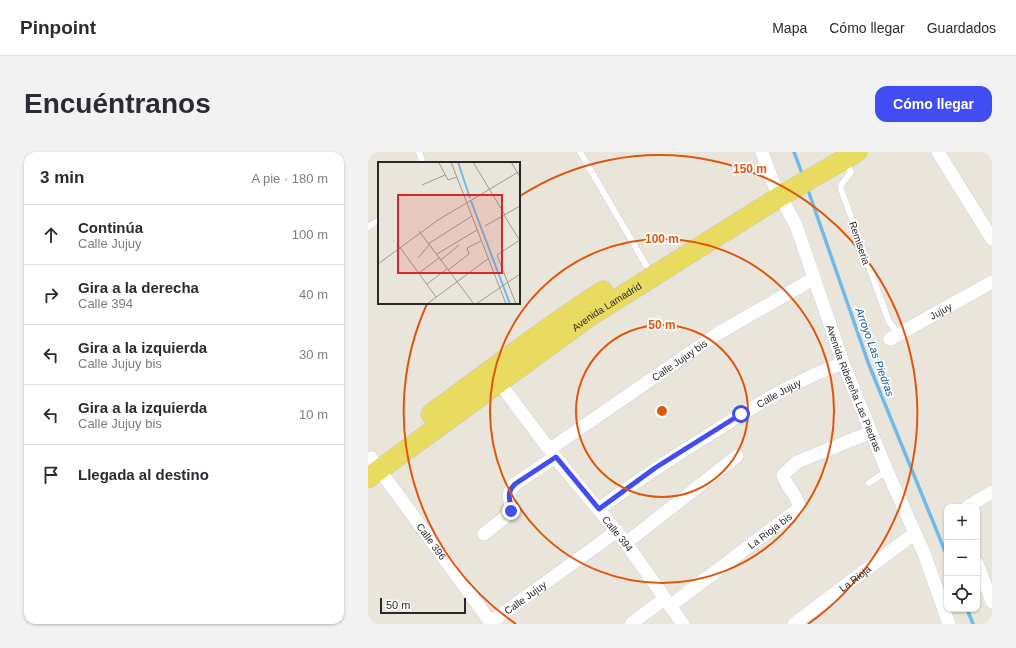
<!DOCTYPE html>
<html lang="es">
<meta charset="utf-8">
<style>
:root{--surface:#fff;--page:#f2f2f3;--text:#2b2b33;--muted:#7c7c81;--line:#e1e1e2;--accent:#414cf1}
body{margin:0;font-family:Arial,sans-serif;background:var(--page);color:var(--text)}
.controls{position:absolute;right:12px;bottom:12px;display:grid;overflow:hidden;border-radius:8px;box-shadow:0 1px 3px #0004}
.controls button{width:36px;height:36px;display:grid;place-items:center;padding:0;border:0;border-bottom:1px solid var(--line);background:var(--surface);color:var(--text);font:20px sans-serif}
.scale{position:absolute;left:12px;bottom:10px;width:86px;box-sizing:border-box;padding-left:4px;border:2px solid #282828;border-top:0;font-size:11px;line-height:14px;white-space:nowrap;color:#282828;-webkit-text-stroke:3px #fff;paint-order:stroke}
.stop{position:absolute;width:12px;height:12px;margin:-9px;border:3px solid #414cf1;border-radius:50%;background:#fff}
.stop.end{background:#414cf1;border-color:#fff;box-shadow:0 1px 4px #0008}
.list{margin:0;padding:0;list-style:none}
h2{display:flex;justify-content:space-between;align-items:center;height:52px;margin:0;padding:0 16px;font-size:17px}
h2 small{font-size:13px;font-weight:400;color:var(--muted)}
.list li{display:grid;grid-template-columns:26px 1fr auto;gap:12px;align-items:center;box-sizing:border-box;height:60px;padding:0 16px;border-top:1px solid var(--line)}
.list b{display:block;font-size:15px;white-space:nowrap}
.list p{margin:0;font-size:13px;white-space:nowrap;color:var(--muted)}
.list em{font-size:13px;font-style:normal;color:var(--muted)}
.icon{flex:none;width:22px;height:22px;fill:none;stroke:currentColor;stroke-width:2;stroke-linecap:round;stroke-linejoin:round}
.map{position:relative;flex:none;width:624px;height:472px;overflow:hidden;border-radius:12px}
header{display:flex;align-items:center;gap:24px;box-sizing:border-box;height:56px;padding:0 20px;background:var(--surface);border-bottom:1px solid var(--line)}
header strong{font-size:19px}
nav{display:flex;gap:22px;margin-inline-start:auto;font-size:14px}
.intro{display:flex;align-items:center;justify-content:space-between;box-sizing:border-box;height:96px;padding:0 24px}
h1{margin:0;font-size:28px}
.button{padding:10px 18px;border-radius:12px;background:var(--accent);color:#fff;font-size:14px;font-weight:700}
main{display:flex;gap:24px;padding:0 24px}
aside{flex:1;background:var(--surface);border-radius:12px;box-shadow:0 1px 3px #0004}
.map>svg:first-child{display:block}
</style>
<header>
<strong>Pinpoint</strong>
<nav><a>Mapa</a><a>Cómo llegar</a><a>Guardados</a></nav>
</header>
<div class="intro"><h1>Encuéntranos</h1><a class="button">Cómo llegar</a></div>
<main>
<aside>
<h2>3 min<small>A pie · 180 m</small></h2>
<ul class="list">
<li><svg class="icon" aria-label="ahead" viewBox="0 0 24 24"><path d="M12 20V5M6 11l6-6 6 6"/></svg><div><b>Continúa</b><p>Calle Jujuy</p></div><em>100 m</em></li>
<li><svg class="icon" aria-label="right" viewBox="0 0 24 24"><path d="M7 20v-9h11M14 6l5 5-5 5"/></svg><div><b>Gira a la derecha</b><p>Calle 394</p></div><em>40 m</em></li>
<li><svg class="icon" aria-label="left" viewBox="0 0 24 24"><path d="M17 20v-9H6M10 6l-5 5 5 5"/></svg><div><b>Gira a la izquierda</b><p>Calle Jujuy bis</p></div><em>30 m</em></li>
<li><svg class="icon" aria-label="left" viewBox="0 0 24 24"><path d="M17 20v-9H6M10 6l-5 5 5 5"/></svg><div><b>Gira a la izquierda</b><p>Calle Jujuy bis</p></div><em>10 m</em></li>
<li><svg class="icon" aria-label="arrive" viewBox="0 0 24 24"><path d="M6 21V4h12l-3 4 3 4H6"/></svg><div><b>Llegada al destino</b></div></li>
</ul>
</aside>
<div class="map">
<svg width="624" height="472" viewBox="0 0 624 472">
<rect width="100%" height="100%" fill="#eae5da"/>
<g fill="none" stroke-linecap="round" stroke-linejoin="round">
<g stroke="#71bae8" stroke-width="3.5">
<path d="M426,0L435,24"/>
<path d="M439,35L501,213L579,404"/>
<path d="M599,457L605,472"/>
</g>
<defs>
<g id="lane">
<path d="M51,0L55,11"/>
<path d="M212,0L278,113"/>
<path d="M478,9L483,20L473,33V37L521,170L531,182"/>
<path d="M0,75L11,68"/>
<path d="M501,331L519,319"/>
</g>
<g id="street">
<path id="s1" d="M394,0L406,33L428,73L475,211L519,319L556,401L581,472"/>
<path d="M570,0L624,87"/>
<path id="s2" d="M522,187L624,130"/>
<path id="s3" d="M127,225L187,305L258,391L315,472"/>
<path id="s4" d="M182,297L349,182L445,127"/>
<path id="s5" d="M3,306L124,472"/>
<path d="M599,355L624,340"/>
<path id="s6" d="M231,357C268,329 305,305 344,281C386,254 428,228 475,211"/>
<path d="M116,382L141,362C147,351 135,345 147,332L187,305"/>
<path d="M258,391L369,304"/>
<path d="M609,411L624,450"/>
<path id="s7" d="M302,454L429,358L431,354C429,342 418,335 415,323L429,310L503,280"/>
<path id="s8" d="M123,470L249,379"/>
<path d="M263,472L296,447"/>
<path id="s9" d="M426,472L547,381"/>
</g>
<g id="primary">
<path d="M63,262C120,221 175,177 235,139"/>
<path id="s10" d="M0,326L222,164L416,42L489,0"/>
</g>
</defs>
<use href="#lane" stroke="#d0d1e1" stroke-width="7"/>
<use href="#street" stroke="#d0d1e1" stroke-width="14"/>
<use href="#primary" stroke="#c7c7c7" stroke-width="21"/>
<use href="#lane" stroke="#fff" stroke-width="6"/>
<use href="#street" stroke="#fff" stroke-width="13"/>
<use href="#primary" stroke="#e9da60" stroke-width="20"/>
</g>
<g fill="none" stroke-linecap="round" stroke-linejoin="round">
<path stroke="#414cf1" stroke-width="5" d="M143,359C143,347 137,342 147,332L188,305L231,357L287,316L373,262"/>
</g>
<g fill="none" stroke="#de570d" stroke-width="2">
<circle cx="294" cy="259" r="86"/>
<circle cx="294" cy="259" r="172"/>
<path d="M148 472A258 258 0 0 1 59 152M152 44A258 258 0 0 1 440 472"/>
</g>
<g text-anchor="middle" stroke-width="3.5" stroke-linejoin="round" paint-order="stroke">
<g font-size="10" fill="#282828" stroke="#fff">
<text transform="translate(492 91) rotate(71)" y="4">Remiseria</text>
<text dy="4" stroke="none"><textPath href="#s10" startOffset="294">Avenida Lamadrid</textPath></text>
<text dy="4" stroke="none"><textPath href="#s2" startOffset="58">Jujuy</textPath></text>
<text dy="4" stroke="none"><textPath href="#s4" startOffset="157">Calle Jujuy bis</textPath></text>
<text dy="4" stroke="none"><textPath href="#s1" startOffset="254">Avenida Ribereña Las Piedras</textPath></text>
<text dy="4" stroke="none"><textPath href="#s6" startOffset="214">Calle Jujuy</textPath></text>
<text dy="4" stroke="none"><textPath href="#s7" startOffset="125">La Rioja bis</textPath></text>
<text dy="4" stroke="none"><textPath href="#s3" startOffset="199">Calle 394</textPath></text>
<text dy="4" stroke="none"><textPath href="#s5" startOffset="103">Calle 396</textPath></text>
<text dy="4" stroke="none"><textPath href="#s9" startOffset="76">La Rioja</textPath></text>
<text dy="4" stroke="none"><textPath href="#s8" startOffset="42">Calle Jujuy</textPath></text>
</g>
<g font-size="11" font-style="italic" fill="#135791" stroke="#fff">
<text transform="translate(507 200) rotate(70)" y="4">Arroyo Las Piedras</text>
</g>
</g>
<g transform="translate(10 10)">
<rect width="142" height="142" fill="#eae5da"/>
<path fill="none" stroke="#71bae8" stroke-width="2" d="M80,0L92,36M93,39L132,142"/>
<path fill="none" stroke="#9c9993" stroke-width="1" d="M73,0L128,142M95,0L127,53M133,0L142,15M61,1L70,18L79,15M44,23L67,13M126,53L142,79M107,64L142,44M41,69L96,142M50,82L94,54M21,84L58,135M59,92L99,68M40,96L51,83M63,98L81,83M0,102L60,58L142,9M70,108L91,92L89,86L103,79M41,111L61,96M49,122L69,107M49,142L111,96M98,142L142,112M138,142L119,93L142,78"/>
<path fill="#d62828" fill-opacity="0.15" stroke="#d62828" stroke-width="2" d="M20,33H124V111H20Z"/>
<rect width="142" height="142" fill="none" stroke="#282828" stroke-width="2"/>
</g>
<circle cx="294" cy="259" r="6" fill="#de570d" stroke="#fff" stroke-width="2"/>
<g font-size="12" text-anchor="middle" font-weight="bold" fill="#de570d" stroke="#fff" stroke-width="3.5" stroke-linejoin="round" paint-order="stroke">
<text x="382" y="21">150 m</text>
<text x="294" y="91">100 m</text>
<text x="294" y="177">50 m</text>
</g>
</svg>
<div class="controls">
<button>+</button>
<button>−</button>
<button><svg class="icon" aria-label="locate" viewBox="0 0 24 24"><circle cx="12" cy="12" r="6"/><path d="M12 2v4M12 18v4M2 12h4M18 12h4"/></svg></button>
</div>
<div class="scale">50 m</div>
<div class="stop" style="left:373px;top:262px"></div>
<div class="stop end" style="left:143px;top:359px"></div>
</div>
</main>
